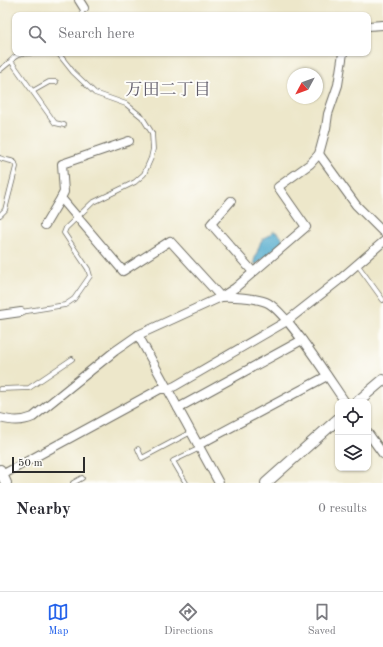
<!DOCTYPE html>
<meta charset="utf-8">
<style>
:root{--surface:#fff;--page:#f7f7f7;--text:#2b2b33;--muted:#7c7c81;--line:#e1e1e2;--accent:#2563eb}
body{margin:0;font-family:"Old Standard TT","Noto Serif JP",serif;background:var(--page);color:var(--text)}
.controls{position:absolute;right:12px;bottom:12px;display:grid;overflow:hidden;border-radius:8px;box-shadow:0 1px 3px #0004}
.controls button{width:36px;height:36px;display:grid;place-items:center;padding:0;border:0;border-bottom:1px solid var(--line);background:var(--surface);color:var(--text);font:20px sans-serif}
.compass{position:absolute;left:287px;top:68px;width:36px;height:36px;border-radius:50%;background:var(--surface);box-shadow:0 1px 3px #0004;rotate:229deg}
.scale{position:absolute;left:12px;bottom:10px;width:73px;box-sizing:border-box;padding-left:4px;border:2px solid #2b2b2b;border-top:0;font-size:11px;line-height:14px;white-space:nowrap;color:#2b2b2b;-webkit-text-stroke:3px #fdfcf7;paint-order:stroke}
.list{margin:0;padding:0;list-style:none}
h2{display:flex;justify-content:space-between;align-items:center;height:52px;margin:0;padding:0 16px;font-size:17px}
h2 small{font-size:13px;font-weight:400;color:var(--muted)}
.icon{flex:none;width:22px;height:22px;fill:none;stroke:currentColor;stroke-width:2;stroke-linecap:round;stroke-linejoin:round}
.map{position:relative;flex:none;width:383px;height:483px;overflow:hidden}
.search{position:absolute;background:var(--surface);box-shadow:0 1px 3px #0004;left:12px;right:12px;top:12px;height:44px;display:flex;align-items:center;gap:10px;box-sizing:border-box;padding:0 14px;border-radius:8px;color:var(--muted);font-size:15px}
.sheet{height:108px;background:var(--surface)}
nav{display:flex;justify-content:space-around;align-items:center;box-sizing:border-box;height:56px;border-top:1px solid var(--line);background:var(--surface);font-size:11px;color:var(--muted)}
nav a{display:grid;justify-items:center;gap:2px}
nav .on{color:var(--accent)}
.map>svg:first-child{display:block}
</style>
<div class="map">
<svg width="383" height="483" viewBox="0 0 383 483">
<rect width="100%" height="100%" fill="#fdfcf7"/>
<filter id="ink" filterUnits="userSpaceOnUse"><feTurbulence type="fractalNoise" baseFrequency=".025" numOctaves="2"/><feDisplacementMap in="SourceGraphic" scale="8" xChannelSelector="R" yChannelSelector="G"/><feConvolveMatrix kernelMatrix="1 2 1 2 8 2 1 2 1" color-interpolation-filters="sRGB"/></filter>
<filter id="wash" filterUnits="userSpaceOnUse"><feTurbulence type="fractalNoise" baseFrequency=".012" numOctaves="4" result="noise"/><feDisplacementMap in="SourceGraphic" scale="16" xChannelSelector="R" yChannelSelector="G"/><feGaussianBlur stdDeviation="0.9" result="paint"/><feColorMatrix in="noise" values="0 0 0 0 0 0 0 0 0 0 0 0 0 0 0 0 0 1.4 0 .05"/><feComposite in="paint" operator="in"/></filter>
<g filter="url(#wash)">
<rect width="100%" height="100%" fill="#ede7ca"/>
<path fill="#4da9cc" stroke="#3c6a7c" d="M274,231C278,233 284,237 282,243L257,264H255L254,261L261,241Z"/>
</g>
<g filter="url(#ink)">
<g fill="none" stroke-linecap="round" stroke-linejoin="round">
<defs>
<g id="service">
<path d="M81,15L84,8"/>
<path d="M11,61C16,54 21,54 30,53"/>
<path d="M0,70L11,61L55,123L64,125"/>
<path d="M33,91L49,82H56"/>
<path d="M0,158C5,161 10,159 15,163L16,167L5,210L0,215"/>
<path d="M357,264L383,300"/>
<path d="M21,312L65,305L74,299L90,276L88,269L64,233L66,228L92,203L135,182L144,174L151,158L153,149L152,133L142,117L126,104L95,93L73,72L58,53"/>
<path d="M0,389L29,388L72,359"/>
<path d="M138,449L142,458L191,432"/>
<path d="M73,483L82,478"/>
<path d="M186,483L173,461L200,448"/>
</g>
<g id="minor">
<path d="M79,0L84,8"/>
<path d="M368,26L383,25"/>
<path d="M129,141L62,164L64,192L61,198L123,271L170,241L221,297L235,288L306,227L278,187L310,164L319,154L326,128L328,114L338,85L343,53"/>
<path d="M319,154L356,205L383,232"/>
<path d="M231,201L211,224L253,272"/>
<path d="M45,225L61,198"/>
<path d="M0,315L21,312"/>
<path d="M138,335L219,483"/>
<path d="M178,408L302,340"/>
<path d="M0,418C12,421 21,422 33,417L115,351L138,335L221,297C232,296 255,298 266,302C285,309 331,382 345,402"/>
<path d="M368,433L383,454"/>
<path d="M198,445L327,376"/>
<path d="M2,475L160,389H168L175,386L287,321L339,280L383,242"/>
</g>
<g id="tertiary">
<path d="M357,402L383,380"/>
<path d="M0,470L6,483"/>
<path d="M266,483L338,419"/>
</g>
</defs>
<use href="#service" stroke="#6f6d63" stroke-width="5.5"/>
<use href="#minor" stroke="#6f6d63" stroke-width="10"/>
<use href="#tertiary" stroke="#6f6d63" stroke-width="12"/>
<use href="#service" stroke="#fff" stroke-width="4"/>
<use href="#minor" stroke="#fff" stroke-width="8"/>
<use href="#tertiary" stroke="#fff" stroke-width="10"/>
</g>
</g>
<g text-anchor="middle" stroke-width="4" stroke-linejoin="round" paint-order="stroke">
<g font-size="17" fill="#5f5a69" stroke="#fdfcf7">
<text x="168" y="95">万田二丁目</text>
</g>
</g>
</svg>
<div class="controls">
<button><svg class="icon" aria-label="locate" viewBox="0 0 24 24"><circle cx="12" cy="12" r="6"/><path d="M12 2v4M12 18v4M2 12h4M18 12h4"/></svg></button>
<button><svg class="icon" aria-label="layers" viewBox="0 0 24 24"><path d="M12 4l9 5-9 5-9-5zM3 14l9 5 9-5"/></svg></button>
</div>
<svg class="compass" viewBox="-18 -18 36 36"><path d="M0-13l5 13h-10z" fill="#e53935"/><path d="M0 13l5-13h-10z" fill="#7c7c81"/></svg>
<div class="scale">50 m</div>
<div class="search"><svg class="icon" aria-label="search" viewBox="0 0 24 24"><circle cx="10" cy="10" r="6"/><path d="M15 15l6 6"/></svg>Search here</div>
</div>
<section class="sheet">
<h2>Nearby<small>0 results</small></h2>
<ul class="list">
</ul>
</section>
<nav>
<a class="on"><svg class="icon" aria-label="map" viewBox="0 0 24 24"><path d="M3 6l6-2 6 2 6-2v14l-6 2-6-2-6 2zM9 4v14M15 6v14"/></svg>Map</a>
<a><svg class="icon" aria-label="directions" viewBox="0 0 24 24"><path d="M12 3l9 9-9 9-9-9zM9 14v-3h6M13 9l2 2-2 2"/></svg>Directions</a>
<a><svg class="icon" aria-label="saved" viewBox="0 0 24 24"><path d="M7 4h10v16l-5-4-5 4z"/></svg>Saved</a>
</nav>
